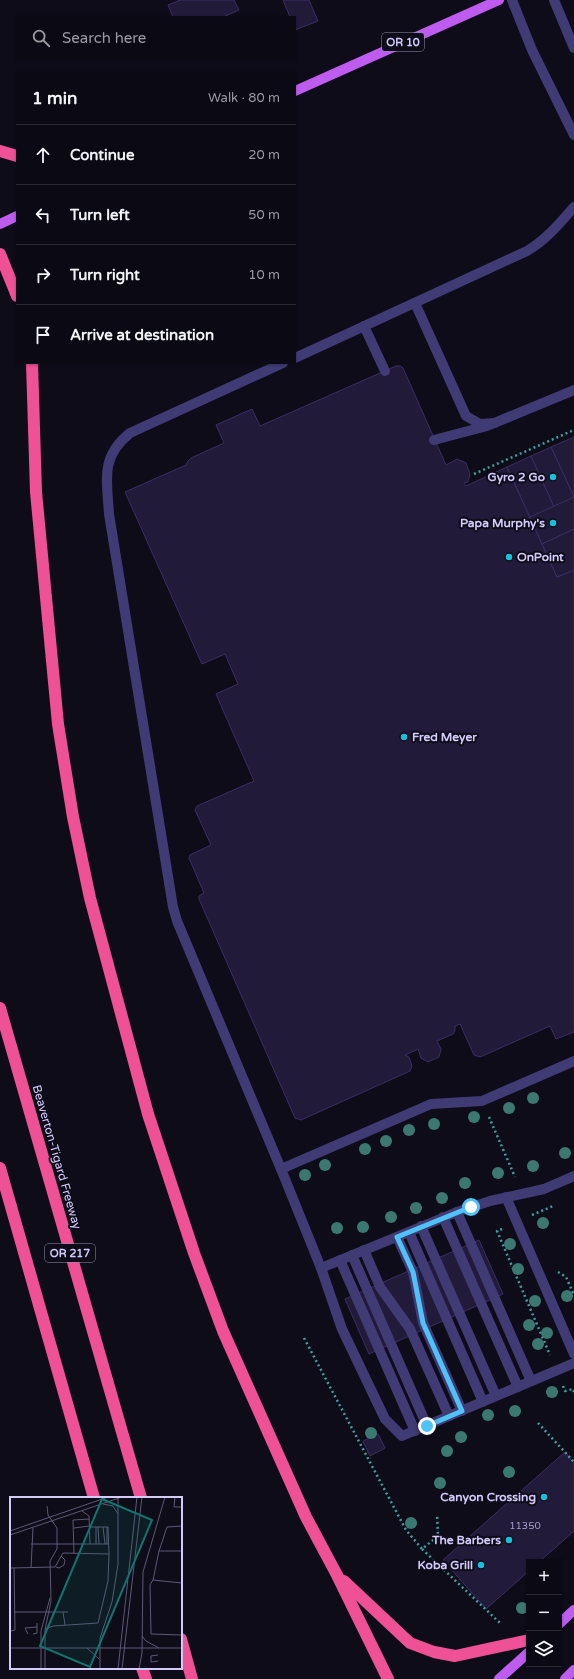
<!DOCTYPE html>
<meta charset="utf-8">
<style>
:root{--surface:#0b0914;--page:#14121d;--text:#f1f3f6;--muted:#9a9aa0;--line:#2b2a34}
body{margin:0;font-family:"Varela Round",sans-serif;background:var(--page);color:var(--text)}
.controls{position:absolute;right:12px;bottom:12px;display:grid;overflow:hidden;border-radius:0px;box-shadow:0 1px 3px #0004}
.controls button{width:36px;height:36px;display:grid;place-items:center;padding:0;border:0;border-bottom:1px solid var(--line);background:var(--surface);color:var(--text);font:20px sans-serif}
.stop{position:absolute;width:12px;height:12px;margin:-9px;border:3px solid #4fc3f7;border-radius:50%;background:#fff}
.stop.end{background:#4fc3f7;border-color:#fff;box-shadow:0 1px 4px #0008}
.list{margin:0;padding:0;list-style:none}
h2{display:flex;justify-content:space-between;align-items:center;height:52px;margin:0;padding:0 16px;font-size:17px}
h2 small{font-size:13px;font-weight:400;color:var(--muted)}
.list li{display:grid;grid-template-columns:26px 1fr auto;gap:12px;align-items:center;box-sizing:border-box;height:60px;padding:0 16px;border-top:1px solid var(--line)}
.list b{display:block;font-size:15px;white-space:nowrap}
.list em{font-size:13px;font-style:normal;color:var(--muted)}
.icon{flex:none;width:22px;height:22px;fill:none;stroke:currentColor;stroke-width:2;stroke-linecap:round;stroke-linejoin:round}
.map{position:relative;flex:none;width:574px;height:1679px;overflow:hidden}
.search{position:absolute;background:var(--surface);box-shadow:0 1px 3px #0004;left:16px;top:16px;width:280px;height:44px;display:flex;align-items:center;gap:10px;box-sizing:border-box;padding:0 14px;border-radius:0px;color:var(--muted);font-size:15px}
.panel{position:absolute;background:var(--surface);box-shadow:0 1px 3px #0004;left:16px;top:72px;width:280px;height:292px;border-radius:0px}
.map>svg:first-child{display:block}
</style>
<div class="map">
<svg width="574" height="1679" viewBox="0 0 574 1679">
<rect width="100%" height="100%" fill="#0f0c1a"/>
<g fill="#211a39" stroke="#3b2e62">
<path d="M180,0H234L239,10L223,17H173L168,5Z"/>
<path d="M283,0H309L318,21L295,30V17H290Z"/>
<path d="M396,366H400L403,368L446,465L457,459L466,463L470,474L468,482L464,483L466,486L507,467L557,577L574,570V1032L556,1039L550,1026L480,1057L474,1055L460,1024L455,1026V1031L453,1034L437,1041L441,1049L439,1057L428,1062L421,1058L418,1049L405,1055L409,1057L412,1066L410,1071L301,1120L295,1118L199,899V896L204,893L189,858L190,855L211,845L195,810L197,806L254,781L216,694L238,684L225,654L202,664L125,492L186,465L188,461L191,458L224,443L216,425L252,409L260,426Z"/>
<path d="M574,437V497L551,447Z"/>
<path d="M551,447L574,497L554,507L531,456Z"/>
<path d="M531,456L554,507L530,517L507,467Z"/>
<path d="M574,497V529L542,544L530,517Z"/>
<path d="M574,529V570L557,577L542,544Z"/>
<path d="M479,1240L503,1294L369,1354L345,1299Z"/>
<path d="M378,1434L385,1448L370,1456L363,1441Z"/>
<path d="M565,1452L574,1463V1531L539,1562H529V1571L486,1609L443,1560Z"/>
</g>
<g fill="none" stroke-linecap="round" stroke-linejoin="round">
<g stroke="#37a19e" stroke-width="2.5" stroke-dasharray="2 3" stroke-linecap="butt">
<path d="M474,474L574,430"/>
<path d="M489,1117L515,1177"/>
<path d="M532,1215L553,1206"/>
<path d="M502,1229L497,1231L550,1355"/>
<path d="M558,1272L566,1277L574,1295"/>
<path d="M304,1338L406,1530L422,1549L438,1536L437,1514"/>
<path d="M563,1386L565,1391L573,1389L574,1392"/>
<path d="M538,1423L574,1462"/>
<path d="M422,1549L500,1623"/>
</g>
<g stroke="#403b74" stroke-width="10">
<path d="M512,0L532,50L574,135"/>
<path d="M554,0L574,48"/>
<path d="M415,303L466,416L480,424L495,423"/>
<path d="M364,326L385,371"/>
<path d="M295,358L527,251C546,240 560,223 574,207"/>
<path d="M434,440L487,426L574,390"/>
<path d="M574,1061L482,1101L431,1104L281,1169L321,1268L342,1329L385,1419L402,1436L574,1363"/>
<path d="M281,1169L177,921L173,907L109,514C107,480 100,457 130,433L283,363"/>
<path d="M506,1197L574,1354"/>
<path d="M457,1212L531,1381"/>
<path d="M443,1217L518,1387"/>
<path d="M421,1226L496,1396"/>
<path d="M409,1232L483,1402"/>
<path d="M397,1237L413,1272L423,1323L462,1411"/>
<path d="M364,1250L380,1287L410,1329L449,1416"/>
<path d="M352,1255L427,1426"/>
<path d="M340,1260L415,1431"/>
<path d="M321,1268L457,1212L490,1201L544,1189L574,1176"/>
</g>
<g stroke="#bd5cef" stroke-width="10">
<path d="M295,91L499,0"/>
<path d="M0,224L17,216"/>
<path d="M559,1624L574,1610"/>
<path d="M499,1679L529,1652"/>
<path d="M565,1679L574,1670"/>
</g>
<g stroke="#ee5196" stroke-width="12">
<path d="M0,151L17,156"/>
<path d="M0,254L17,296"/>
<path d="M32,363L36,492L58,724L73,817L90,898L148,1114L194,1253L223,1331L306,1517L337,1575L388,1679"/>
<path d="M0,1008L141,1498"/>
<path d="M0,1168L94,1498"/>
<path d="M344,1581L410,1643L434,1652L455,1656L529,1640"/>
<path d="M181,1639L192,1679"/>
<path d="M142,1668L146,1679"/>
</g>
</g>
<g fill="#3b7871">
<circle cx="533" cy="1098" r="6"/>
<circle cx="509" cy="1108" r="6"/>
<circle cx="474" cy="1117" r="6"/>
<circle cx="434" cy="1124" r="6"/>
<circle cx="409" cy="1130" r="6"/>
<circle cx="386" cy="1141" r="6"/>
<circle cx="365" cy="1149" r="6"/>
<circle cx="565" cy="1153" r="6"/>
<circle cx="325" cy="1165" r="6"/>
<circle cx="533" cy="1166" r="6"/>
<circle cx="498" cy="1173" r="6"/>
<circle cx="305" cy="1175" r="6"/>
<circle cx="465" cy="1183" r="6"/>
<circle cx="442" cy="1198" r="6"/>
<circle cx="416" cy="1208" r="6"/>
<circle cx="391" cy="1217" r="6"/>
<circle cx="543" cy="1223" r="6"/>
<circle cx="363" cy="1227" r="6"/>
<circle cx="337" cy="1228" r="6"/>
<circle cx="510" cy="1244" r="6"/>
<circle cx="518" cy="1269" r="6"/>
<circle cx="567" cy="1296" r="6"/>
<circle cx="535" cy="1301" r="6"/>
<circle cx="529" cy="1325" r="6"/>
<circle cx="547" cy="1333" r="6"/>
<circle cx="538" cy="1344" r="6"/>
<circle cx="552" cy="1392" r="6"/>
<circle cx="515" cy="1411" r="6"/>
<circle cx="488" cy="1415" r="6"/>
<circle cx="371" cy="1433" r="6"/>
<circle cx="461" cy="1437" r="6"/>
<circle cx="447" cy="1451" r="6"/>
<circle cx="509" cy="1472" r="6"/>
<circle cx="440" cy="1483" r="6"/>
<circle cx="411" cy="1523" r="6"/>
<circle cx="522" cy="1608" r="6"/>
</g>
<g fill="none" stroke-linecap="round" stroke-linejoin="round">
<path stroke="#4fc3f7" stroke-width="5" d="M427,1426L462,1411L423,1323L413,1272L397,1237L471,1207"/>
</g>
<g fill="#15c0db" stroke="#0f0c1a" stroke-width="1.5">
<circle cx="553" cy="477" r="4"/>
<circle cx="553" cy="523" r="4"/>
<circle cx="509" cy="557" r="4"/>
<circle cx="404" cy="737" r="4"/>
<circle cx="544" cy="1497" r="4"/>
<circle cx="509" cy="1540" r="4"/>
<circle cx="481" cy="1565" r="4"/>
</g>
<g text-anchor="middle" stroke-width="4" stroke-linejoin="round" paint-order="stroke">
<g font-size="10" fill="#a59eca">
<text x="525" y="1529">11350</text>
</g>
<g fill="#0f0c1a" stroke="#9791b7" stroke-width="1">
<rect x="382" y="33" width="42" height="18" rx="3"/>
<rect x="45" y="1244" width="50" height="18" rx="3"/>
</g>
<g font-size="11" font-weight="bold" fill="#d1cafa">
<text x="403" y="46">OR 10</text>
<text x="70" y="1257">OR 217</text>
</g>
<g font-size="12" font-weight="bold" fill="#d1cafa" stroke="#0f0c1a" text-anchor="end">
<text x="545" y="481">Gyro 2 Go</text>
<text x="545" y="527">Papa Murphy's</text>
<text x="517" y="561" text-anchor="start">OnPoint</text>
<text x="412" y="741" text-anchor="start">Fred Meyer</text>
<text x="536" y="1501">Canyon Crossing</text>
<text x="501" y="1544">The Barbers</text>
<text x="473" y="1569">Koba Grill</text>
</g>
<g font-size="12" fill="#d1cafa" stroke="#0f0c1a">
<text transform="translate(57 1157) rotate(74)" y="4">Beaverton-Tigard Freeway</text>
</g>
</g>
<g transform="translate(10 1497)">
<rect width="172" height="172" fill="#0f0c1a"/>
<path fill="none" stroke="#5d5874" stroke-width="1" d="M165,0L164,10H172M93,7L103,9L108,17M72,14L79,19L80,47M172,29L157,30L149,54L143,83L140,88L141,137L172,138M86,30V47M88,30L89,47M93,30L95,47M97,30V47M64,31L79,29M0,34L98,0M0,38L112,0M21,47H99M149,54H172M64,56L63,23L79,22M46,70L49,71L54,68L55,63L51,59M0,71L45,70L53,56L99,57L98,30H80M21,71L23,31M143,83L172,86M4,115H58M53,115L55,128M35,132L43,129L88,126L98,84L99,57M0,134L5,133L4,71M18,137L15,131L27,130M23,137L27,136V126M132,139L136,144L149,151M0,151H172M77,151L89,162M148,164L141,165V159L148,158M31,172V134L40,101M35,172V133L41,104L40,64L47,52V31L38,18L37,9M90,172V141L102,105L108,67V0M108,172L127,0M112,172L132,0M129,172L132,156L133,75L155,0"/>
<path fill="#0f766e" fill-opacity="0.15" stroke="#0f766e" stroke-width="2" d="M92,2L142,23L80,170L30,149Z"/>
<rect width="172" height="172" fill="none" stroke="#d1cafa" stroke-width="2"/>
</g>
</svg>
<div class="controls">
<button>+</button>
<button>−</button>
<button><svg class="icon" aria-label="layers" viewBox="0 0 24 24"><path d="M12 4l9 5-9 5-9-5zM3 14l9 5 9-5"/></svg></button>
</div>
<div class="stop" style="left:471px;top:1207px"></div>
<div class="stop end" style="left:427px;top:1426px"></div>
<div class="search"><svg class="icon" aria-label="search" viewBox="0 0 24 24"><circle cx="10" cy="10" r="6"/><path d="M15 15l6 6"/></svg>Search here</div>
<section class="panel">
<h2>1 min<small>Walk · 80 m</small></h2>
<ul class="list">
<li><svg class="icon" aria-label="ahead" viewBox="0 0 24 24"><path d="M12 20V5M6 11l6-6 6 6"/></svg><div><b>Continue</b></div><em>20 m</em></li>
<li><svg class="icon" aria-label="left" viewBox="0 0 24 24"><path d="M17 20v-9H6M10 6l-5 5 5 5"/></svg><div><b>Turn left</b></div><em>50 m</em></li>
<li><svg class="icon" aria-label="right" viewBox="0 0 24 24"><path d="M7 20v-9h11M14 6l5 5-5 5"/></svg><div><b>Turn right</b></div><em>10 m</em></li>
<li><svg class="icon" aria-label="arrive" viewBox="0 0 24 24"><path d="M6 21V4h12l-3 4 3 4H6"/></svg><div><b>Arrive at destination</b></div></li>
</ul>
</section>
</div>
